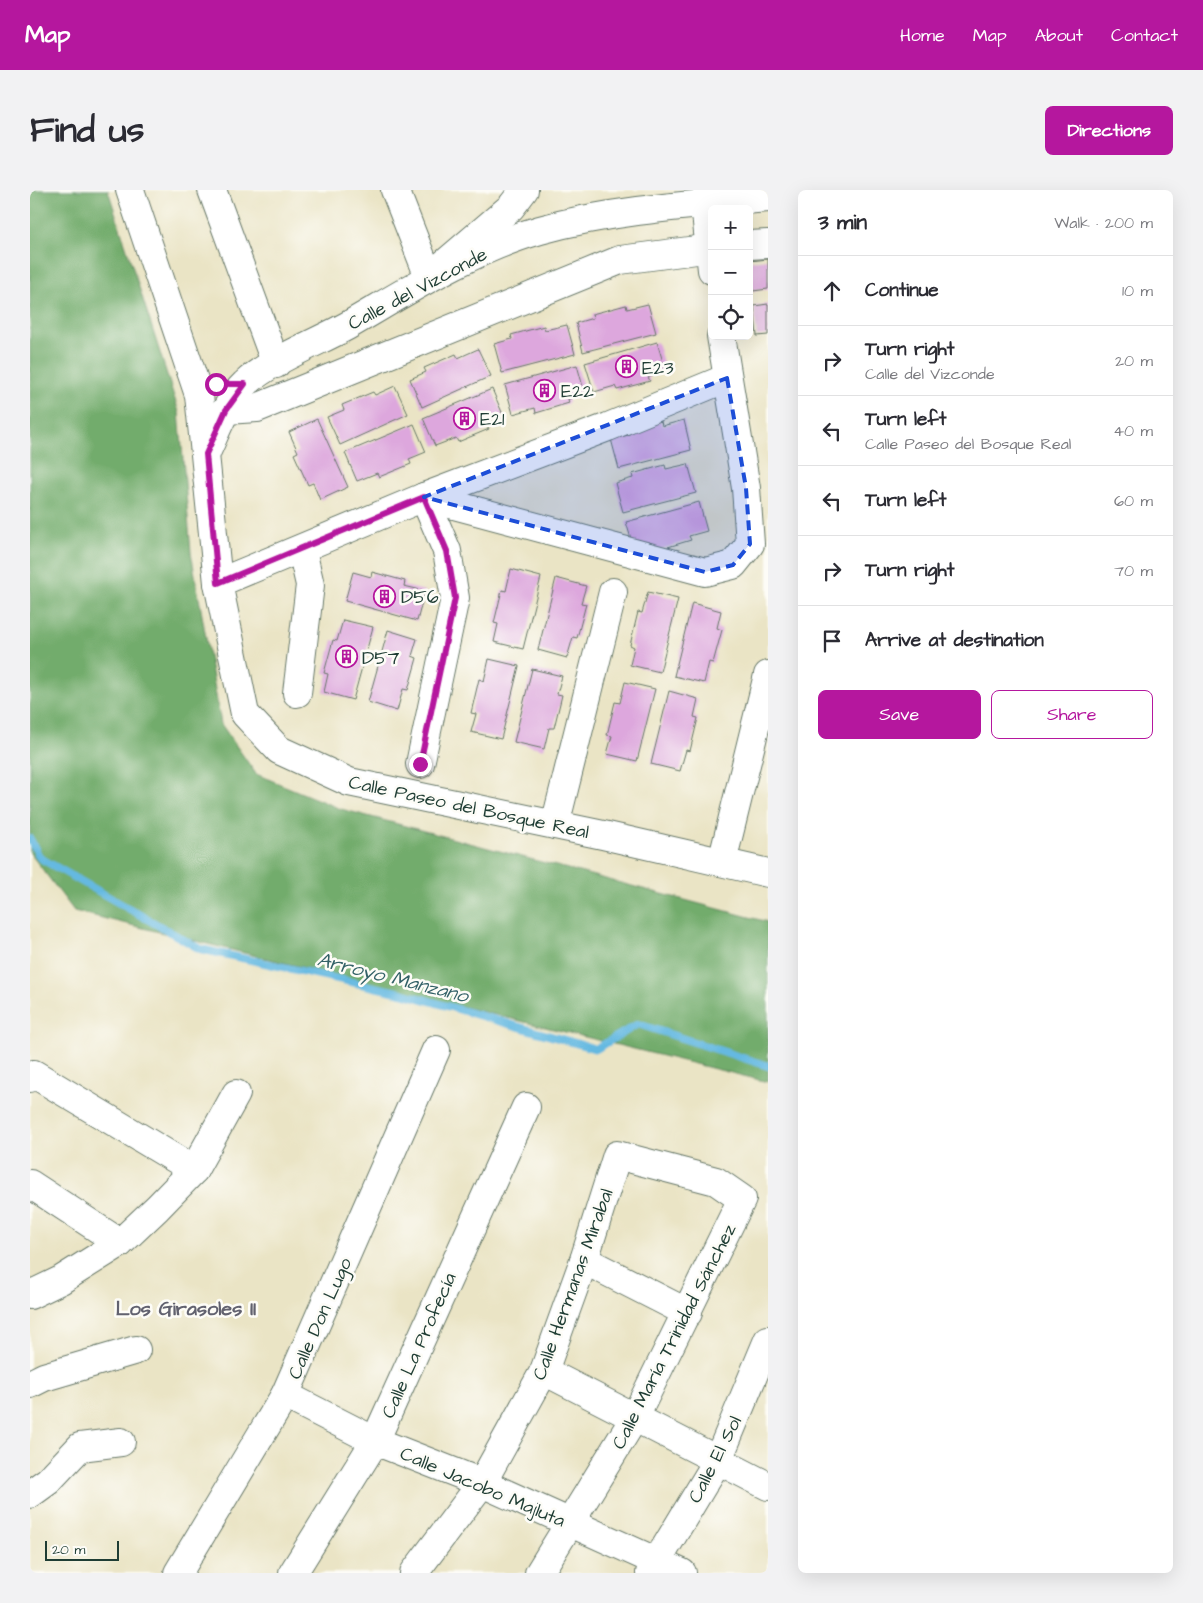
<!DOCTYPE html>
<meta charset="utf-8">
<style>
:root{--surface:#fff;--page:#f2f2f3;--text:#2b2b33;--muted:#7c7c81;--line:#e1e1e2;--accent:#b5179e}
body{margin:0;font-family:"Architects Daughter",sans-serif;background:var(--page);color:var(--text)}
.controls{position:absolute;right:15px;top:15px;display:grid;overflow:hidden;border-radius:8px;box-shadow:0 5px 20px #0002}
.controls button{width:45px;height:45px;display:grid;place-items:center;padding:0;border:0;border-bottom:1px solid var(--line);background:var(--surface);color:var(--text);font:25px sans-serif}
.scale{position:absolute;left:15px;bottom:12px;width:74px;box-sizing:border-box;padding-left:5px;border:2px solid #1f3d34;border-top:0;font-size:14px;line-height:18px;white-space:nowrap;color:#1f3d34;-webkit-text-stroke:4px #fdfcf7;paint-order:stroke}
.stop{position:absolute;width:15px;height:15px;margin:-11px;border:4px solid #b5179e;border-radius:50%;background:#fff}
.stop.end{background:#b5179e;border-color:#fff;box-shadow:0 1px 5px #0008}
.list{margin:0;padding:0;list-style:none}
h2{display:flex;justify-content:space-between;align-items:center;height:65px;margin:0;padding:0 20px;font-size:21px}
h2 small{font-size:16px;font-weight:400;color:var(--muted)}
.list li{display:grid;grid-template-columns:32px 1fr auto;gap:15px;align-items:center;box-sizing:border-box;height:70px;padding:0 20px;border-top:1px solid var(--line)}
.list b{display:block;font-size:19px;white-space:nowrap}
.list p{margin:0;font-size:16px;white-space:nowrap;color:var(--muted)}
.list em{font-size:16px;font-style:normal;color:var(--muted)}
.actions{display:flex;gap:10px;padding:15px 20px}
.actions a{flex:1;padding:11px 0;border:1px solid var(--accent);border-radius:8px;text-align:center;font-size:18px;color:var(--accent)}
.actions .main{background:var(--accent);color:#fff}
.icon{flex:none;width:28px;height:28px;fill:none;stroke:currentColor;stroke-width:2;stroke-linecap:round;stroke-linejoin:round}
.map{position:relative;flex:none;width:738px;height:1383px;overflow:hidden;border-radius:8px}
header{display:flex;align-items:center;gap:30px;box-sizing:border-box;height:70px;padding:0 25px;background:var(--accent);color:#fff}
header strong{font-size:24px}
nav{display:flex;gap:28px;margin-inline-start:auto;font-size:18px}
.intro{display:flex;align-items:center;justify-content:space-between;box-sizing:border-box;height:120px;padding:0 30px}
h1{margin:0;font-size:35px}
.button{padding:12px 22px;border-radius:8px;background:var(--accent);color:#fff;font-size:18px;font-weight:700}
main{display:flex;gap:30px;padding:0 30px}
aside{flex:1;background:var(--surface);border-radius:8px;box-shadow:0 5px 20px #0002}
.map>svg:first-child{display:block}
</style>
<header>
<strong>Map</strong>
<nav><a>Home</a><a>Map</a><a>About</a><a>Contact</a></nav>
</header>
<div class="intro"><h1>Find us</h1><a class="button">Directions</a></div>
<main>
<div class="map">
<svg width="738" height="1383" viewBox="0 0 738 1383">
<rect width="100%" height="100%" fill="#fdfcf7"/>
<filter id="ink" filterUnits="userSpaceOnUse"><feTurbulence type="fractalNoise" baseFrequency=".02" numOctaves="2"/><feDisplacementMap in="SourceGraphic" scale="10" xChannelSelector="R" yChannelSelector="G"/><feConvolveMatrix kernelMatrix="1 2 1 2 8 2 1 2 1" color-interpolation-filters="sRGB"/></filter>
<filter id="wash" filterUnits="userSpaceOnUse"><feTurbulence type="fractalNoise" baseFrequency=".0096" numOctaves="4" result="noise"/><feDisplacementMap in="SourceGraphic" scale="20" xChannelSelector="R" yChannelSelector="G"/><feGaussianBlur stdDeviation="1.12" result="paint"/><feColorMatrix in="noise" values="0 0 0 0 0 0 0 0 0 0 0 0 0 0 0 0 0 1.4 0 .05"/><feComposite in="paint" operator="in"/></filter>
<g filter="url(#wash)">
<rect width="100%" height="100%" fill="#eae4c5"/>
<path fill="#72ac6c" stroke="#487450" d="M0,0H78L149,222L161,362L191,534L226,584L311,619L738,732V892L44,721L0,663Z"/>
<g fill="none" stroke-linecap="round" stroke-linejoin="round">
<path stroke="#65b9e1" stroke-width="8" d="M0,649L10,668L170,759L372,803L566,859L608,834L738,876"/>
</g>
<g id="blocks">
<g fill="#dda7dd">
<path d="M738,69V99L723,101L720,71Z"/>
<path d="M618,114L626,143L553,162L546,133L563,128L562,124L596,115L597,119Z"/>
<path d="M738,114V145L727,146L724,116Z"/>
<path d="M537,135L545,164L472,183L464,154L482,149L481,145L514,136L515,140Z"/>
<path d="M627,152L636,182L618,187L620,191L587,200L585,196L564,202L555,173Z"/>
<path d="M448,159L461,186L392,217L380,189L396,182L394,178L426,164L428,168Z"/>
<path d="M547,175L555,204L538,209L539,213L506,223L505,218L483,224L475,195Z"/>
<path d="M365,196L378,224L310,255L297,227L314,220L312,215L343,202L345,205Z"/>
<path d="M462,199L474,227L457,235L459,239L428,252L426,248L405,256L393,228Z"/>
<path d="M287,229L318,297L290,310L283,293L278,295L264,264L268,262L259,242Z"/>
<path d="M654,230L661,260L589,279L581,249L599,245L597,240L631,231L632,236Z"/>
<path d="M384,234L396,262L379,269L381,274L349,287L347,283L327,291L315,263Z"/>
<path d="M658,274L666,303L593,322L585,293L603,288L602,284L635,275L636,279Z"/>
<path d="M669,312L677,341L659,346L661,350L628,360L605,362L596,332Z"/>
<path d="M481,379L511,387L493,459L464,452L468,434L464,433L472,400L476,401Z"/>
<path d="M323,382L341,387L342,382L375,391L374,396L395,401L387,431L315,411Z"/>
<path d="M526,388L556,396L551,413L556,414L547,448L543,447L537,468L508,460Z"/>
<path d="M618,402L648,409L630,482L600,475L604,457L600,455L608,422L612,423Z"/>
<path d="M662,413L691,421L687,438L692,440L683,473L679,472L674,493L644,486Z"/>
<path d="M313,430L343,437L323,510L294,502L298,484L294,483L303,450L307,451Z"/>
<path d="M358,440L387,449L382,466L387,468L378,500L373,499L367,521L338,512Z"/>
<path d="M459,469L489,476L471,549L441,542L446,524L441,523L449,489L454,491Z"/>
<path d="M502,479L532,486L527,504L532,505L524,538H519L514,559L484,552Z"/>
<path d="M595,492L625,499L607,571L577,564L582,546L577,545L585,512L590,513Z"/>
<path d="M639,501L668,509L664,527L668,528L660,561L656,560L650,581L621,574Z"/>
</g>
</g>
</g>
<g filter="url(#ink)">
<use href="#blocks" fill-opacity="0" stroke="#667767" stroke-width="1"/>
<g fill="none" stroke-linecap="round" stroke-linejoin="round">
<defs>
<g id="minor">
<path d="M100,0L169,205L188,393L215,524L249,560L319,592L573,645L738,683"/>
<path d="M182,0L246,174"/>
<path d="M365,0L399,87L481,17L494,0"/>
<path d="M675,14L682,80"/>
<path d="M719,55L738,54"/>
<path d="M196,220L227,218L590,70L682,58"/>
<path d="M176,263C187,240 196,212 215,194C237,172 288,152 317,136C379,100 440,60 510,40C583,20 662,15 738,8"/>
<path d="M394,307L675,382L703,375L720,354L716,298L691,146"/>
<path d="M188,393L394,307L578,237L697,188"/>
<path d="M267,503L280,395L272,360"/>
<path d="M390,574L425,408L417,361L394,307"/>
<path d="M525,635L583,402"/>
<path d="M692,672L738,485"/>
<path d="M0,888L4,884L164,980"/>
<path d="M0,994L90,1053"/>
<path d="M554,1070L658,1123"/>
<path d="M0,1105L31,1090L90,1053L127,1018L164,980L206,904"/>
<path d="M514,1181L738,1296"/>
<path d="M0,1194L14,1187L106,1160"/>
<path d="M255,1205L345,1251L452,1293L652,1383"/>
<path d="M0,1304L18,1291L50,1257L91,1252"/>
<path d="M148,1383L255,1205L406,860"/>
<path d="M263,1383L345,1251L496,917"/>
<path d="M384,1383L452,1293L514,1181L554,1070L587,965L686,991L712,1009L605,1227L509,1383"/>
<path d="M620,1383L688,1270L738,1150"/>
</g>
</defs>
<use href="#minor" stroke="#667767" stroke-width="30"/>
<use href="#minor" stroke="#fff" stroke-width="28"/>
</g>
</g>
<g fill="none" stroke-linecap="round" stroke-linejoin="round" filter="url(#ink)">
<path stroke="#b5179e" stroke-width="6" d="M186,194H215L196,220L176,264L188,393L394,307L417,361L425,408L390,574"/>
</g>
<path fill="#1d4ed8" fill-opacity="0.2" stroke="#1d4ed8" stroke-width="4" stroke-dasharray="10 6" stroke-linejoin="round" d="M697,188L716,298L720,354L703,375L675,382L394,307Z"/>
<defs>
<symbol id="building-ring" viewBox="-11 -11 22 22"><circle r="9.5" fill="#fdfcf7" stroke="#b5179e" stroke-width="1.5"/><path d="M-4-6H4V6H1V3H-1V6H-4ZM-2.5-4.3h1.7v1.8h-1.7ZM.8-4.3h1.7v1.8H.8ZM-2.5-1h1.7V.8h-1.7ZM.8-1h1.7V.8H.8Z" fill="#b5179e"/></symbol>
</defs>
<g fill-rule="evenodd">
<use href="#building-ring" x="584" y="164" width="25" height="25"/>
<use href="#building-ring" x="502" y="188" width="25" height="25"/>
<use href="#building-ring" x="422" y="216" width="25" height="25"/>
<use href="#building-ring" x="342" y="394" width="25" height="25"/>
<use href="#building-ring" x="304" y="454" width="25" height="25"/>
</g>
<g text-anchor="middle" stroke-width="5" stroke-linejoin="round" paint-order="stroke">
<g font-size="19" fill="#1f3d34" stroke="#fdfcf7">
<text transform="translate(387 98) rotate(-28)" y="7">Calle del Vizconde</text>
<text transform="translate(439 616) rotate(12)" y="7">Calle Paseo del Bosque Real</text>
<text transform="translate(542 1094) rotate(-70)" y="7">Calle Hermanas Mirabal</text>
<text transform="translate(289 1128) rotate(-66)" y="7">Calle Don Lugo</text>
<text transform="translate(643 1146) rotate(-63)" y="7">Calle María Trinidad Sánchez</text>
<text transform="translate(388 1155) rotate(-66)" y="7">Calle La Profecía</text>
<text transform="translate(684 1269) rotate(-63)" y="7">Calle El Sol</text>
<text transform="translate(453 1296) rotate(23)" y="7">Calle Jacobo Majluta</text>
</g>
<g font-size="19" fill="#1f3d34" stroke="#fdfcf7" text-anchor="start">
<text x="612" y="184">E23</text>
<text x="531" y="207">E22</text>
<text x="450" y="235">E21</text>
<text x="371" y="413">D56</text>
<text x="332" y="474">D57</text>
</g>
<g font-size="20" font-style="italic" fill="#346268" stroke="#fdfcf7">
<text transform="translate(363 787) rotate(14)" y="7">Arroyo Manzano</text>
</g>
<g font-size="20" font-weight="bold" fill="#62626f" stroke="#fdfcf7">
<text x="156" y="1125">Los Girasoles II</text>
</g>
</g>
</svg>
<div class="controls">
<button>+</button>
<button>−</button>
<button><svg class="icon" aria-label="locate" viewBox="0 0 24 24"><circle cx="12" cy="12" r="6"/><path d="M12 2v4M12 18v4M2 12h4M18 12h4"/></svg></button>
</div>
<div class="scale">20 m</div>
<div class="stop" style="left:186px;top:194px"></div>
<div class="stop end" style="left:390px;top:574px"></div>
</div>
<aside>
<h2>3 min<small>Walk · 200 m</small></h2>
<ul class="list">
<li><svg class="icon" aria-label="ahead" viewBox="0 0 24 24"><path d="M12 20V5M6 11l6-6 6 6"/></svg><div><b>Continue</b></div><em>10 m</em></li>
<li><svg class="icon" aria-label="right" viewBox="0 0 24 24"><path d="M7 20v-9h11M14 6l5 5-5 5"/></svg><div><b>Turn right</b><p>Calle del Vizconde</p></div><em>20 m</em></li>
<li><svg class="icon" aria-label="left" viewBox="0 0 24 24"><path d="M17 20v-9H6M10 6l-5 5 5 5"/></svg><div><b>Turn left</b><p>Calle Paseo del Bosque Real</p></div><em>40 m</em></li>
<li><svg class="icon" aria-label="left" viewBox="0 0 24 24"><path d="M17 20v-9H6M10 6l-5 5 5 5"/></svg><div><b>Turn left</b></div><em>60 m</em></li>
<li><svg class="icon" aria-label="right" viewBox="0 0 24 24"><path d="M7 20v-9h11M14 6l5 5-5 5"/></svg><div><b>Turn right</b></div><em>70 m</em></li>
<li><svg class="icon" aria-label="arrive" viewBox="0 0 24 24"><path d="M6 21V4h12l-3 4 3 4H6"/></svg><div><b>Arrive at destination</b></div></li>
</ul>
<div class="actions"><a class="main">Save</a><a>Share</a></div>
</aside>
</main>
